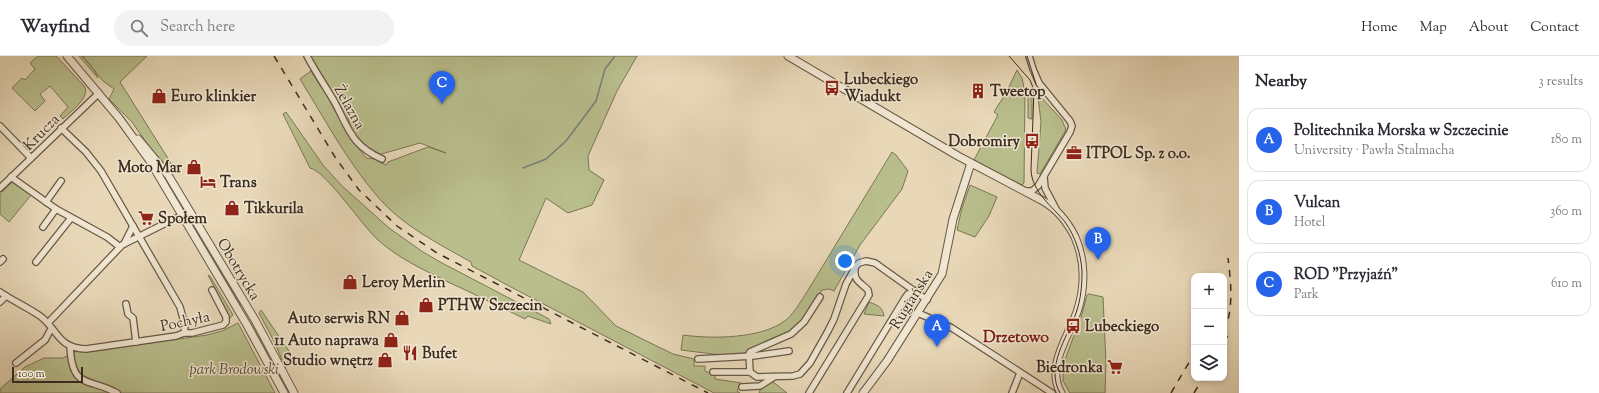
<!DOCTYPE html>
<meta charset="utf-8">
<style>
:root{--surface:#fff;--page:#f2f2f3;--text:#2b2b33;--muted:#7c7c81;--line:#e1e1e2;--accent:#2563eb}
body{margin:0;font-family:"Sorts Mill Goudy",serif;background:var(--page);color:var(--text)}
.controls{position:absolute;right:12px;bottom:12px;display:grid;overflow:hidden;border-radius:8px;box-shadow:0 2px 6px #0003}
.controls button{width:36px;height:36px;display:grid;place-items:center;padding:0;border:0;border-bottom:1px solid var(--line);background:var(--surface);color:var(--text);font:20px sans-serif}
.scale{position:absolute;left:12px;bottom:10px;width:71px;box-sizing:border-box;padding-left:4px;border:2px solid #3d2d20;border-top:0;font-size:11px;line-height:14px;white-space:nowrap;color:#3d2d20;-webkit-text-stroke:3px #f0e6d1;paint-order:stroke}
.you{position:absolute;left:845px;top:205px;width:14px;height:14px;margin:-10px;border:3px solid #fff;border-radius:50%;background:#1a73e8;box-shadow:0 0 0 6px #1a73e833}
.badge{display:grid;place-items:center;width:26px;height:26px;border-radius:50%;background:var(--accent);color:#fff;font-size:13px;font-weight:700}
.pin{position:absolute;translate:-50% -33px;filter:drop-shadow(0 1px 2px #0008)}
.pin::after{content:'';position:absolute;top:21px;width:14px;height:12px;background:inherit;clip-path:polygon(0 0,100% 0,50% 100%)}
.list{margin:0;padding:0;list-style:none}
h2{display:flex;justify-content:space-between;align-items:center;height:52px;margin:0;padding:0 16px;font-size:17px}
h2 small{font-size:13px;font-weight:400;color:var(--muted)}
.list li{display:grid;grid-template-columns:26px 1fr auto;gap:12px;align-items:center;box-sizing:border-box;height:64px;margin:0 8px 8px;padding:0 8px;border:1px solid var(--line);border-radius:12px}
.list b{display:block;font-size:15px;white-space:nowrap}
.list p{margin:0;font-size:13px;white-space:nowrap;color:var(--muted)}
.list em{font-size:13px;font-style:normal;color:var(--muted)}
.icon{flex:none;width:22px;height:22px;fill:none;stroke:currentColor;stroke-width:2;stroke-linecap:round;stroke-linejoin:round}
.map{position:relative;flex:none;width:1239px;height:337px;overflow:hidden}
header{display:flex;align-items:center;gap:24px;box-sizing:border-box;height:56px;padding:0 20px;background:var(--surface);border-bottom:1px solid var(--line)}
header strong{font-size:19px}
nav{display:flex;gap:22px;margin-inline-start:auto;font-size:14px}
.search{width:280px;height:36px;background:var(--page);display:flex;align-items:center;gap:10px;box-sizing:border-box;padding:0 14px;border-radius:22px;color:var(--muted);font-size:15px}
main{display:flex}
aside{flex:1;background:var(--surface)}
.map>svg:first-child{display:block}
</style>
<header>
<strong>Wayfind</strong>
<div class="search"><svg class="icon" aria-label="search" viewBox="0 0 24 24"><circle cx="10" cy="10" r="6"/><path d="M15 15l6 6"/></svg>Search here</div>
<nav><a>Home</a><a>Map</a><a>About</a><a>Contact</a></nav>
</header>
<main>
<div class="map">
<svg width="1239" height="337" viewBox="0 0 1239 337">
<rect width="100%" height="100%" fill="#e8d8b8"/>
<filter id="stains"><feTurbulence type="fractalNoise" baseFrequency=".005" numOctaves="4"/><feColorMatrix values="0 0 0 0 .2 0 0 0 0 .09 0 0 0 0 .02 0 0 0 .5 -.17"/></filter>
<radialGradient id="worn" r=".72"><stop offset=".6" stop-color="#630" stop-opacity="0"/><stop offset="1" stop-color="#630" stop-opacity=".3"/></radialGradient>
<g fill="#b9be8d" stroke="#7b7656">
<path d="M38,0H56L85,31C89,43 71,55 63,63L60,60L68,51L50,30L40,38L45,45L35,55L12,32L22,22L25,24L35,13L30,7Z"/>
<path d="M79,0H82L94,14L98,22Z"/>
<path d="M83,0H147L120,26L174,112L169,114L148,89L132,66L109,43L114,33L103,25Z"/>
<path d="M310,0H637L617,35L588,100L589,114L604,124L592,149L568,157L546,142L519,204L583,236L616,270L673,298L694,303V310H705V315L715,319V323L741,327L737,335L740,337H714L509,230L472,210L471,206C439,188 401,169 377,140C347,105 324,62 300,23L311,15L328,42L349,80L366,102L374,103L386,109L388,106L428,91L446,97L420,87L378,99L371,96L356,82L352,76L348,62L343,60L328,28Z"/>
<path d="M1017,14L1022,22L1025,36L1024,127L1022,129L974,104L998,59L994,56L1006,37Z"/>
<path d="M1032,32V63L1028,62V34Z"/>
<path d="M1038,41H1041L1062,64L1066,74L1040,118L1037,117L1041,66Z"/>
<path d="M286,56L323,109L341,129L389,172L423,196L442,207L549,263L551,268L528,260L525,263C499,250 472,237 446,225C422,213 398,202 378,184C364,172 325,114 310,112L283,58Z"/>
<path d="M892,96L896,99L908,115L902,133L860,189L834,235L829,233L822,234L803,265L790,277L766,288L752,292L746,297L721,299L681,294L683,279C712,283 762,283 786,264C796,255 803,242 810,231Z"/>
<path d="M12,126L31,139L9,166L0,158V138Z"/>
<path d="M970,129L997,141L989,160L975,181L957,174L962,152Z"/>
<path d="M194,167L242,248L241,249L191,169Z"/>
<path d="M208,219L210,220L233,259L230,262Z"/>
<path d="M1089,238L1103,241L1106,307L1105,337H1070L1063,325V309L1082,258L1087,239Z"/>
<path d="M869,246C877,249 883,251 884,260L864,258Z"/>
<path d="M261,254L291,298L286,301L289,307L285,312L276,289L259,257Z"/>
<path d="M238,267L275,337H0V333L25,311L44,302H63L77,295L87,296L207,279L222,275Z"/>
<path d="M253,267L291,337H287L250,269Z"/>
<path d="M772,325L787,337H759L761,332Z"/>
</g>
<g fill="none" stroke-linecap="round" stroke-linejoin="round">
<path stroke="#74817a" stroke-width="1.5" d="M523,112L546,103L566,85L596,45L605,13L615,0"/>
<defs>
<g id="minor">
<path d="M307,0C315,15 325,30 334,45C349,73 351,89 382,103"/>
<path d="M0,70L31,102"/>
<path d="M61,72L86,96L101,115L180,251L185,270L184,277"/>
<path d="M11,121L56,153L107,181L120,191"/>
<path d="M1044,121L1045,132L1056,153"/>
<path d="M0,132L99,37"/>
<path d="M1026,135H1032L1038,130L1070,76L1072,70L1070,65L1039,27L1033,13L1029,0"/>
<path d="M46,146L61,125"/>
<path d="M43,171L56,153"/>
<path d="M124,188L133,170"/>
<path d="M0,206L3,203"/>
<path d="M36,206L71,162"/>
<path d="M0,236C13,245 27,251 40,260C58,273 57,292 86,293L176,280L184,277H192L223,269L226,266V261L212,234"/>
<path d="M0,246L6,240"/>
<path d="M126,248L128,258L133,262L136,286"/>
<path d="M918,257L952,272L1052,337"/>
<path d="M48,267L122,189L174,163L190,157"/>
<path d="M70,290C72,334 88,321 117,337"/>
<path d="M698,303L753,300L789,295"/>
<path d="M16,307L45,284L51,273"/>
<path d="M713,316H750L757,321L793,320L800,318L810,307L828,275L834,263L846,228L856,210L859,207L866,205L875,207L927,244"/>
<path d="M750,316L749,298L750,296L791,278L804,266L820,241"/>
<path d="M742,331L760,330L774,321"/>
<path d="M809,337L869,239L868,234C861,227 853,224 855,213"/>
<path d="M847,337L905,242L908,238L915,235"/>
<path d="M1012,337L1020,317"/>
</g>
<g id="tertiary">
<path d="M67,0L119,62L150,105L247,269L284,337"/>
<path d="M788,0L958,100L1043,145C1057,153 1068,167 1075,181C1085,204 1085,230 1078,253C1070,279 1045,310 1061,337"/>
<path d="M138,83L168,119L255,264L294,337"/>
<path d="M863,337L887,305L942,218L953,163L971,107"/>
</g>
</defs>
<use href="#minor" stroke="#685846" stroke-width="8"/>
<use href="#tertiary" stroke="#685846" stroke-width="9"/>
<use href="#minor" stroke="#f0e6d1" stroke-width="5.5"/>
<use href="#tertiary" stroke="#f0e6d1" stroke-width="7"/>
<g stroke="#3d2d20" stroke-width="1">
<path d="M1009,0L1030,24L1034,34L1031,114C1032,136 1052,150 1065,166C1075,180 1081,198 1082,215C1082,229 1081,243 1076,257C1067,282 1045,311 1060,337"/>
<path d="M1027,0L1036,28"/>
</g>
<g stroke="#3d2d20" stroke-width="1.5" stroke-dasharray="7 7" stroke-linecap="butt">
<path d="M274,0L335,101L359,134L397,170L437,197L708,337"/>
<path d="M1224,276C1234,252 1231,227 1228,202"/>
<path d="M1224,286L1228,279"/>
<path d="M1171,337L1194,298"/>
<path d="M1194,337L1203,322"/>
</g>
</g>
<defs>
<symbol id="bus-bare" viewBox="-9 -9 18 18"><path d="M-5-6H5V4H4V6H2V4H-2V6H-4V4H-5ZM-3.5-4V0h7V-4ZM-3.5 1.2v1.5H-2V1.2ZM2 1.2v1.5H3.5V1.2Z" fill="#8f2418" stroke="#f0e6d1" stroke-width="2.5" paint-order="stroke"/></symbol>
<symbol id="building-bare" viewBox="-9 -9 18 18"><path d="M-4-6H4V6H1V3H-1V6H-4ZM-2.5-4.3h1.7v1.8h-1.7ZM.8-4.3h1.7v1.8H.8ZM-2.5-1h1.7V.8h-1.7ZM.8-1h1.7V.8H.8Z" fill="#8f2418" stroke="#f0e6d1" stroke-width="2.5" paint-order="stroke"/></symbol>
<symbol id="shop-bare" viewBox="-9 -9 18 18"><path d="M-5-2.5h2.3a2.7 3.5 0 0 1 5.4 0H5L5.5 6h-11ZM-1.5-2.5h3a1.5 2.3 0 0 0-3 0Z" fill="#8f2418" stroke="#f0e6d1" stroke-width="2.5" paint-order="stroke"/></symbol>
<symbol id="office-bare" viewBox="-9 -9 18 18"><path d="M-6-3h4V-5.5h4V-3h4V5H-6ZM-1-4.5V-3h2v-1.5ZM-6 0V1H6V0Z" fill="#8f2418" stroke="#f0e6d1" stroke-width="2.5" paint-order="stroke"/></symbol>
<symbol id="hotel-bare" viewBox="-9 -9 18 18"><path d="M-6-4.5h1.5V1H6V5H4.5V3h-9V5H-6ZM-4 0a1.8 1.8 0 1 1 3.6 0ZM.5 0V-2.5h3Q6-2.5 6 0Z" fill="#8f2418" stroke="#f0e6d1" stroke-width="2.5" paint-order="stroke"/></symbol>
<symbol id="supermarket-bare" viewBox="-9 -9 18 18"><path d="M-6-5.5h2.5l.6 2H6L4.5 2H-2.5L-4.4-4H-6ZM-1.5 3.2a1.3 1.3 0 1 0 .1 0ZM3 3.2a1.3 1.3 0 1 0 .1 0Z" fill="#8f2418" stroke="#f0e6d1" stroke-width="2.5" paint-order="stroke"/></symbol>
<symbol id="restaurant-bare" viewBox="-9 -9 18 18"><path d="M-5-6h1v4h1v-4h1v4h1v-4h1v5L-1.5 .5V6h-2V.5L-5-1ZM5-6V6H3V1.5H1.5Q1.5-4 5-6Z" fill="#8f2418" stroke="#f0e6d1" stroke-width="2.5" paint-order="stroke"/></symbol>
</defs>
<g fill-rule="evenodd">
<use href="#bus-bare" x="821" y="21" width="22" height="22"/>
<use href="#building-bare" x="967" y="24" width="22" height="22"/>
<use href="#shop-bare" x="148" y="29" width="22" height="22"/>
<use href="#bus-bare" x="1021" y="74" width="22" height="22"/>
<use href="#office-bare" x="1063" y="86" width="22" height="22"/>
<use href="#shop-bare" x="183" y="100" width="22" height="22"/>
<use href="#hotel-bare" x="197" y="115" width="22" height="22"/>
<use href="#shop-bare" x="221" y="141" width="22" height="22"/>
<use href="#supermarket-bare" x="135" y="151" width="22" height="22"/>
<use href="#shop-bare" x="339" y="215" width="22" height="22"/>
<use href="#shop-bare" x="415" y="238" width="22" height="22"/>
<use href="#shop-bare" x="391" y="251" width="22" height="22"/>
<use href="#bus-bare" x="1062" y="259" width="22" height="22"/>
<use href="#shop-bare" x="380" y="273" width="22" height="22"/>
<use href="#restaurant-bare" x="399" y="286" width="22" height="22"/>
<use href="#shop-bare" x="374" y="293" width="22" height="22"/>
<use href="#supermarket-bare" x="1104" y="300" width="22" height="22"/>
</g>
<g text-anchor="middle" stroke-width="3" stroke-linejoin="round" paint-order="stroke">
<g font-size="15" font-weight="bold" fill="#3d2d20" stroke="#f0e6d1" text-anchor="start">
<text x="844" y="28">Lubeckiego<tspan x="844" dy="17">Wiadukt</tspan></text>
<text x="990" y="40">Tweetop</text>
<text x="171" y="45">Euro klinkier</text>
<text x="1020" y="90" text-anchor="end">Dobromiry</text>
<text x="1086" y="102">ITPOL Sp. z o.o.</text>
<text x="182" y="116" text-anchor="end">Moto Mar</text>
<text x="220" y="131">Trans</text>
<text x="244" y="157">Tikkurila</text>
<text x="158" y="167">Społem</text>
<text x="362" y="231">Leroy Merlin</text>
<text x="438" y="254">PTHW Szczecin</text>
<text x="390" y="267" text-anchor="end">Auto serwis RN</text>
<text x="1085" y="275">Lubeckiego</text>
<text x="379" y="289" text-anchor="end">11 Auto naprawa</text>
<text x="422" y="302">Bufet</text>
<text x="373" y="309" text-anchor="end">Studio wnętrz</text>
<text x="1103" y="316" text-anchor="end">Biedronka</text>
</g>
<g font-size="15" fill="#3d2d20" stroke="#f0e6d1">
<text transform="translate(350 51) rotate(61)" y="5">Żelazna</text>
<text transform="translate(41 76) rotate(-45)" y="5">Krucza</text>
<text transform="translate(239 213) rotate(59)" y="5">Obotrycka</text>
<text transform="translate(911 243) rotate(-58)" y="5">Rugiańska</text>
<text transform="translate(185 265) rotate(-12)" y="5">Pochyła</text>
</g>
<g font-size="15" font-style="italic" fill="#564a36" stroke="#f0e6d1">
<text x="234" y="318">park Brodowski</text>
</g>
<g font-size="16" font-weight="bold" fill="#7a1f14" stroke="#f0e6d1">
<text x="1016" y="286">Drzetowo</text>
</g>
</g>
<rect width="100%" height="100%" filter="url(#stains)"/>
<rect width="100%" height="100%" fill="url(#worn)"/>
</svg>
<div class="controls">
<button>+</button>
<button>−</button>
<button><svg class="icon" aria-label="layers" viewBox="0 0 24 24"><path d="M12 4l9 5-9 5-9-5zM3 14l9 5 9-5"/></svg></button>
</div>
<div class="scale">100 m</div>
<div class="you"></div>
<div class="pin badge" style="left:937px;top:291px">A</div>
<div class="pin badge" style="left:1098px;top:204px">B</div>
<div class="pin badge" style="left:442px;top:48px">C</div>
</div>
<aside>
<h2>Nearby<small>3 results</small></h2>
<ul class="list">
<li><span class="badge">A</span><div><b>Politechnika Morska w Szczecinie</b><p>University · Pawła Stalmacha</p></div><em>180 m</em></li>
<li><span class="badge">B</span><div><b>Vulcan</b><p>Hotel</p></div><em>360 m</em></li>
<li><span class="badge">C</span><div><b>ROD &quot;Przyjaźń&quot;</b><p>Park</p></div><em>610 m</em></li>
</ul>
</aside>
</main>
